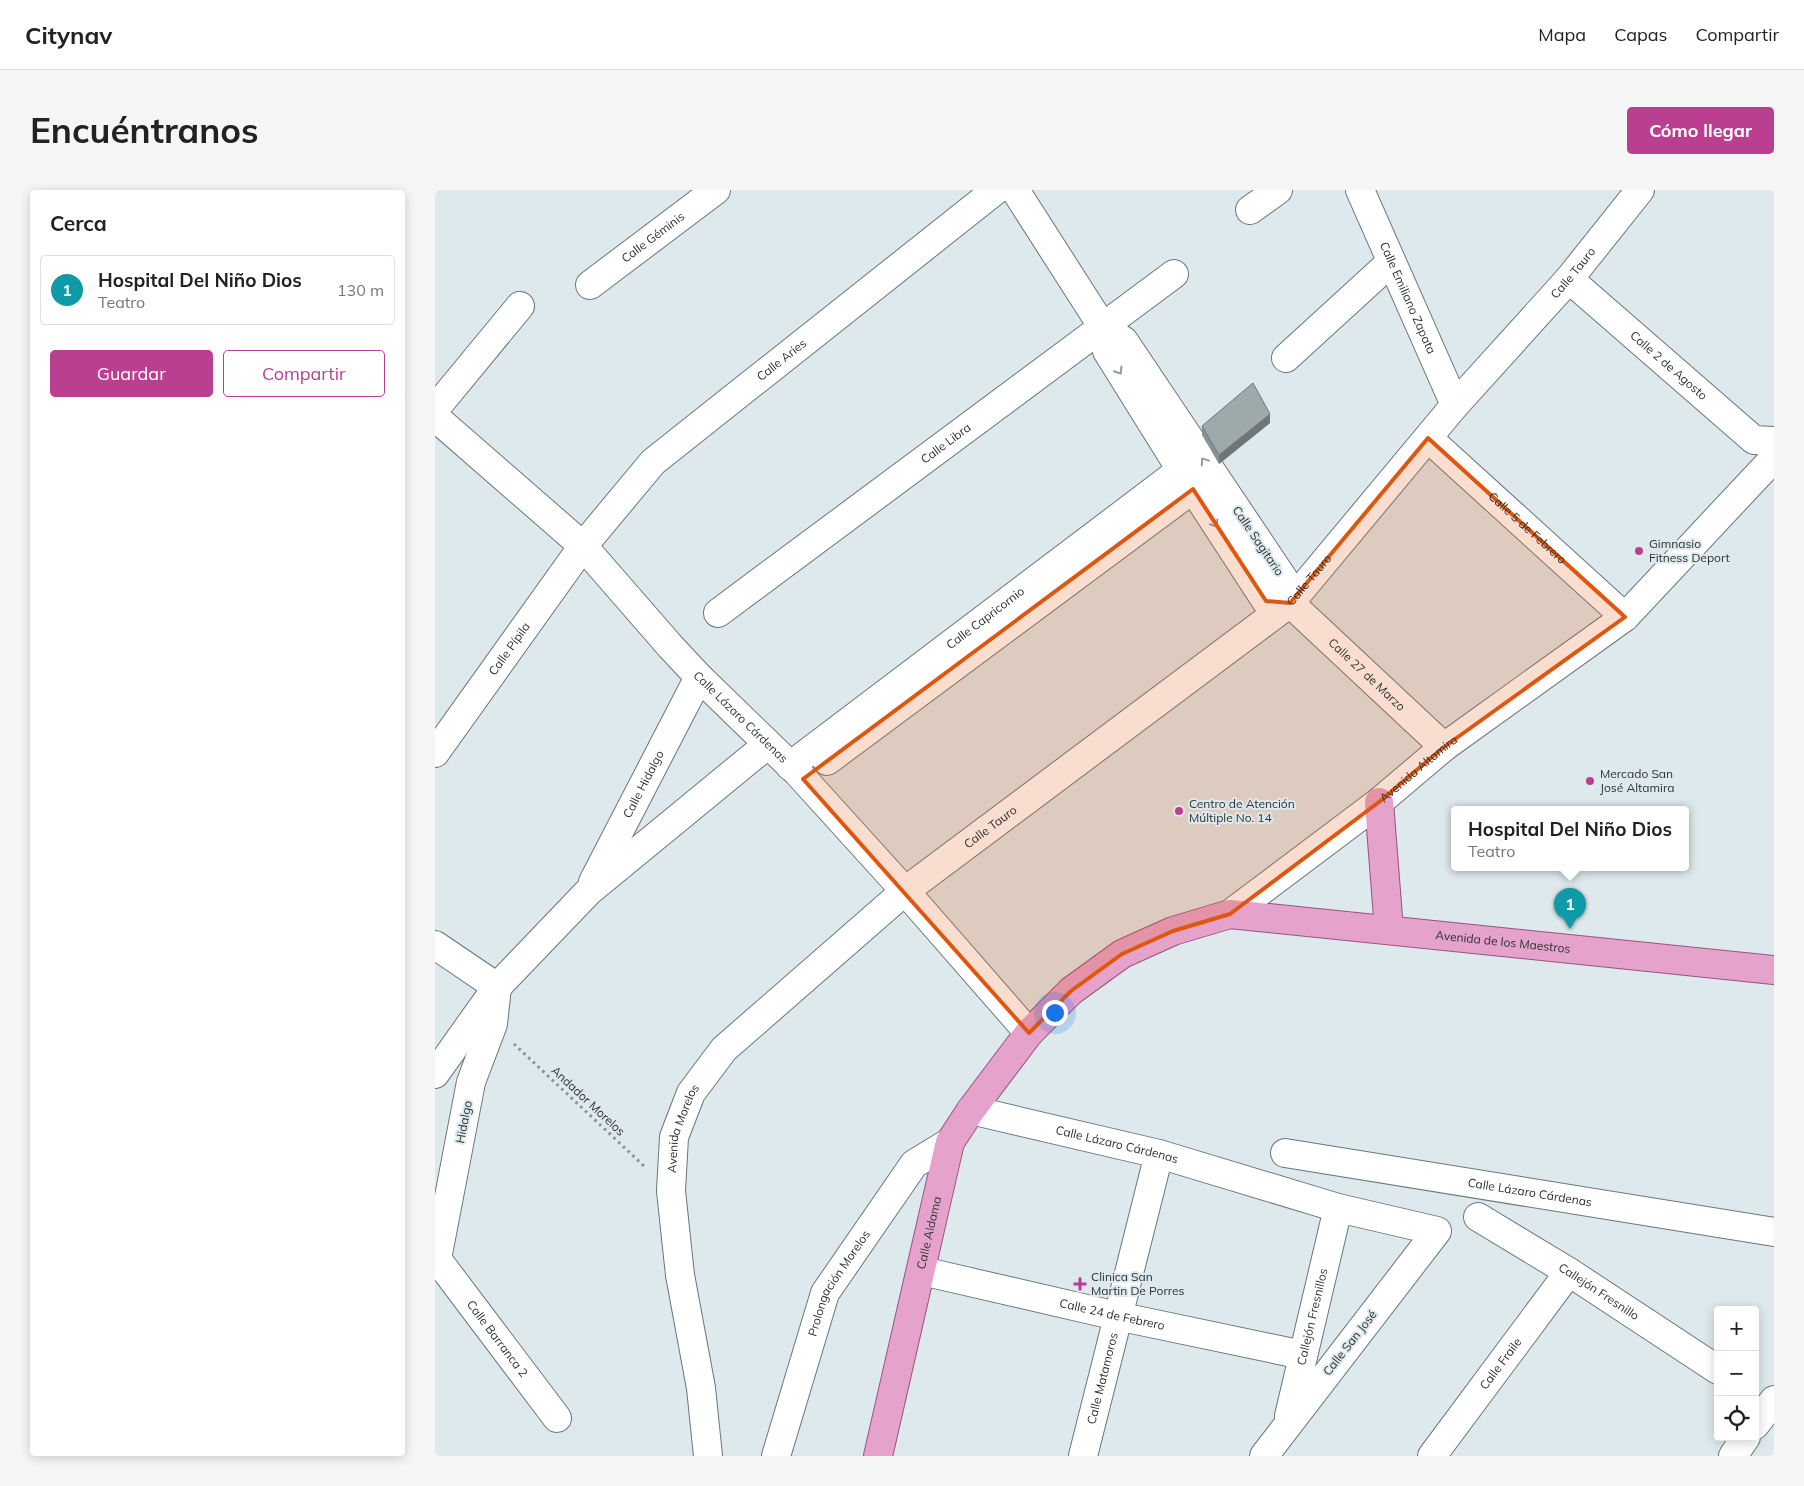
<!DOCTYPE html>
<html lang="es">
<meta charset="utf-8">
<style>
:root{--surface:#fff;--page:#f6f6f6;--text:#222;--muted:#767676;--line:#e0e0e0;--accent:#bb3f90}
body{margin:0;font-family:Mulish,sans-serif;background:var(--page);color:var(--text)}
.controls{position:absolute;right:15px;bottom:15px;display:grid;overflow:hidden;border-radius:5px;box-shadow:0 2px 12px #0003}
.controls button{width:45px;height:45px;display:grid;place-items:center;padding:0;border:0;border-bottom:1px solid var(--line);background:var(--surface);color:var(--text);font:25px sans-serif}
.you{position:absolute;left:619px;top:822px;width:18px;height:18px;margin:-12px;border:4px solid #fff;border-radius:50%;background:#1a73e8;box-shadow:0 0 0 8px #1a73e833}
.badge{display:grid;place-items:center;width:32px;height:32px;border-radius:50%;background:var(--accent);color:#fff;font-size:16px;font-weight:700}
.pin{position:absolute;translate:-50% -41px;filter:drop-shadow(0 1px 2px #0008)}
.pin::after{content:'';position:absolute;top:26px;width:18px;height:15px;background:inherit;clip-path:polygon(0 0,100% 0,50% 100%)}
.popup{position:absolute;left:1016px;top:616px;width:238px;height:65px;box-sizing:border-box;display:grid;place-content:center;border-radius:5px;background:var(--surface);filter:drop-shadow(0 1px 4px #0005);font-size:16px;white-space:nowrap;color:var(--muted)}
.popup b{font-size:19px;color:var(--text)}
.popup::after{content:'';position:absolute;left:50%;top:100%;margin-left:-10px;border:10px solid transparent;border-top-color:var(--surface)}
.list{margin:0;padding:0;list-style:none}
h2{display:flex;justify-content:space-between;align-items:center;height:65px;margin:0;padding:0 20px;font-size:21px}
h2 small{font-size:16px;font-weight:400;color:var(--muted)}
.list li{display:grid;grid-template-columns:32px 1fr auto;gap:15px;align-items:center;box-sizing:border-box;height:70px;margin:0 10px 10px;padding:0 10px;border:1px solid var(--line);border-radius:5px}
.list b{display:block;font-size:19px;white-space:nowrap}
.list p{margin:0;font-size:16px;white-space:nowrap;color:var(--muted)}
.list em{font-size:16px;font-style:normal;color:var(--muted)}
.actions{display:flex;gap:10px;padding:15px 20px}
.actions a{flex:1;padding:11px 0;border:1px solid var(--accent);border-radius:5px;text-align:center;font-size:18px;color:var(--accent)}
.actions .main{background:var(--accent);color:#fff}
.icon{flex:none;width:28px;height:28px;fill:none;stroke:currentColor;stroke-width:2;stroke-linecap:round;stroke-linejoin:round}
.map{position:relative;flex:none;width:1339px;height:1266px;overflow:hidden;border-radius:5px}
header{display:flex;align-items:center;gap:30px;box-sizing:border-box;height:70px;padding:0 25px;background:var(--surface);border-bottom:1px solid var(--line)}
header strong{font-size:24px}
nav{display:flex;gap:28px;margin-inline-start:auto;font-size:18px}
.intro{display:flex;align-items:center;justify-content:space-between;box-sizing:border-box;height:120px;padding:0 30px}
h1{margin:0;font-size:35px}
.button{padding:12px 22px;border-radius:5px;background:var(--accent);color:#fff;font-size:18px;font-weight:700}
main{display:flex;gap:30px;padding:0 30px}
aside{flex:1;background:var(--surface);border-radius:5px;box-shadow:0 2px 12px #0003}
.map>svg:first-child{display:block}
</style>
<header>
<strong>Citynav</strong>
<nav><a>Mapa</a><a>Capas</a><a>Compartir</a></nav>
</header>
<div class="intro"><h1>Encuéntranos</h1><a class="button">Cómo llegar</a></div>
<main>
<aside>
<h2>Cerca<small></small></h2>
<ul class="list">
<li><span class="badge" style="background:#0f9aa8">1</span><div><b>Hospital Del Niño Dios</b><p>Teatro</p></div><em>130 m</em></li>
</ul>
<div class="actions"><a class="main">Guardar</a><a>Compartir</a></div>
</aside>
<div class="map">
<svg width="1339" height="1266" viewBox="0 0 1339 1266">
<rect width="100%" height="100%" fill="#dde9ec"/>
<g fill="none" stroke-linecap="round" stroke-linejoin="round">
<defs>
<g id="minor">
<path d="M580,0L667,136L672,161L758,299L831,411L855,413L850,391L689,151L667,136"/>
<path id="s1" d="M925,0L1020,215"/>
<path d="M815,20L843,0"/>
<path id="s2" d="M1134,89L1319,250L1339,251"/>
<path id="s3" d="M155,95L281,0"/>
<path d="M851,168L956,72"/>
<path d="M0,219L85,116"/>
<path id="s4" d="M0,227L148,356L235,456L264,487L363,583L470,701L594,843"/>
<path id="s5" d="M993,248L1190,427"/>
<path id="s6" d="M855,413L1009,557"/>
<path id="s7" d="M283,423L739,84"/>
<path id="s8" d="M0,563L148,356L218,272L561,0"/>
<path d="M392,571L758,299"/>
<path id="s9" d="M355,576L746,280"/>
<path id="s10" d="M158,692L264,487"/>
<path id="s11" d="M795,724L944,612L1009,557L1190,427L1339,268"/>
<path d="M0,755L62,797L58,834L36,892L2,1069L0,1073"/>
<path d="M0,884L62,797L153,702L332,555"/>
<path id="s12" d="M536,920L724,964L903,1018L1002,1041L829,1266"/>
<path id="s13" d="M850,963L1339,1042"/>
<path id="s14" d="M1043,1027L1134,1082L1283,1180"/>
<path id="s15" d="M2,1069L122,1228"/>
<path id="s16" d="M487,1081L682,1126L868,1165"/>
<path id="s17" d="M854,1226L903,1018"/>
<path d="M1320,1235L1339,1210"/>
<path id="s18" d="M273,1266L266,1198L245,1085L236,1001L239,947L256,903L289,859L470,701L855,413L1020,215L1134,89L1205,0"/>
<path id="s19" d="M341,1266L390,1103L479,974L515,952"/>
<path id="s20" d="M648,1266L724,964"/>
<path id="s21" d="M997,1266L1134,1082"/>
<path d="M1298,1266L1311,1247"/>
</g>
<g id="major">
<path d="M944,612L954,740"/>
<path id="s22" d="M443,1266L515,952L536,920L594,843L636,801L687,764L738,741L795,724L1339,780"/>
</g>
</defs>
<use href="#minor" stroke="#6b7679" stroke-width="30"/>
<use href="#major" stroke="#995280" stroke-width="30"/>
<path stroke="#879092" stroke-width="3" stroke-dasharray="2.5 4" stroke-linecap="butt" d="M79,854L209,976"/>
<use href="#minor" stroke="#fff" stroke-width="28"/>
<use href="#major" stroke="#e5a2cb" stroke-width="28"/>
</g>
<path fill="#889194" d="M835,233L784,274L767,245V236Z"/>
<path fill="#6f7678" d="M835,224V233L784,274V265Z"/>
<path fill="#9ea9ac" stroke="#6f7678" d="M818,193L835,224L784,265L767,236Z"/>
<defs><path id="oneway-chevron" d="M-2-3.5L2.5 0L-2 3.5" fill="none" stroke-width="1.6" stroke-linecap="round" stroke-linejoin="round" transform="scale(1.25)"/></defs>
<g stroke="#969899">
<use href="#oneway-chevron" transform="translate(684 181) rotate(58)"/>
<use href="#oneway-chevron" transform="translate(769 271) rotate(-124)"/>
<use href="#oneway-chevron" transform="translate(780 334) rotate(57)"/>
</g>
<path fill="#df570e" fill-opacity="0.2" stroke="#df570e" stroke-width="4" stroke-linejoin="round" d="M993,248L1190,427L1009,557L944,612L795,724L738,741L687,764L636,801L594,843L368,589L758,299L831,411L855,413Z"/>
<g fill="#bb3f90" stroke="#dde9ec" stroke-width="2">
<circle cx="1204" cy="361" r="5"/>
<circle cx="1155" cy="591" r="5"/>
<circle cx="744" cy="621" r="5"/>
<path d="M642.5 1086.5h5v5h5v5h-5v5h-5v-5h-5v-5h5z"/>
</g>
<g text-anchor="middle" stroke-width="4" stroke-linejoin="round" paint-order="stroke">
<g font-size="12" fill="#2e3233" stroke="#dde9ec">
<text dy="4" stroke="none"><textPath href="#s3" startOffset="79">Calle Géminis</textPath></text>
<text dy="4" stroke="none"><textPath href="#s18" startOffset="1580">Calle Tauro</textPath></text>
<text dy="4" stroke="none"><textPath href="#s1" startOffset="118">Calle Emiliano Zapata</textPath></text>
<text dy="4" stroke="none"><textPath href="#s8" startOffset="528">Calle Aries</textPath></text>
<text dy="4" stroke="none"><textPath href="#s2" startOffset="132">Calle 2 de Agosto</textPath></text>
<text dy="4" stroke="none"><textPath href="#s7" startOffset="284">Calle Libra</textPath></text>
<text dy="4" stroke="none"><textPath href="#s5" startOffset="134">Calle 5 de Febrero</textPath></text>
<text transform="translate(823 351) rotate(56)" y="4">Calle Sagitario</text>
<text dy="4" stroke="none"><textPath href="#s18" startOffset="1175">Calle Tauro</textPath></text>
<text dy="4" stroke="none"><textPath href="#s9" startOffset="245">Calle Capricornio</textPath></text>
<text dy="4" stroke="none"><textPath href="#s8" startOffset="128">Calle Pípila</textPath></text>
<text dy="4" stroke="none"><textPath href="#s6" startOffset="105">Calle 27 de Marzo</textPath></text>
<text dy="4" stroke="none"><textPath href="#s4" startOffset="429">Calle Lázaro Cárdenas</textPath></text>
<text dy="4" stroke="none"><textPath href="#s11" startOffset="238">Avenida Altamira</textPath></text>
<text dy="4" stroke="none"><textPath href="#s10" startOffset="110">Calle Hidalgo</textPath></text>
<text dy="4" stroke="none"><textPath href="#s18" startOffset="771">Calle Tauro</textPath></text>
<text dy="4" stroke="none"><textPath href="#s22" startOffset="969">Avenida de los Maestros</textPath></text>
<text transform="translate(153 911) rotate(43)" y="4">Andador Morelos</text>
<text transform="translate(29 932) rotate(-79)" y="4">Hidalgo</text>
<text dy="4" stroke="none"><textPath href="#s18" startOffset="332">Avenida Morelos</textPath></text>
<text dy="4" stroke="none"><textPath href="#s12" startOffset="150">Calle Lázaro Cárdenas</textPath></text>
<text dy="4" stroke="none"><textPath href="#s13" startOffset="248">Calle Lázaro Cárdenas</textPath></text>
<text dy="4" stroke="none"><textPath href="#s22" startOffset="229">Calle Aldama</textPath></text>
<text dy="4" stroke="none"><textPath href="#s19" startOffset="185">Prolongación Morelos</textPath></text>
<text dy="4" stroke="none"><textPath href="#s14" startOffset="142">Callejón Fresnillo</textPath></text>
<text dy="4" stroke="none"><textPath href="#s16" startOffset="195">Calle 24 de Febrero</textPath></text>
<text dy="4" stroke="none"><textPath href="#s17" startOffset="102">Callejón Fresnillos</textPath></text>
<text dy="4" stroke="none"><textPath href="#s15" startOffset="100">Calle Barranca 2</textPath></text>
<text transform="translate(915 1153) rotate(-52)" y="4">Calle San José</text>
<text dy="4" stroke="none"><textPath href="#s21" startOffset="115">Calle Fraile</textPath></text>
<text dy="4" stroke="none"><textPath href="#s20" startOffset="80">Calle Matamoros</textPath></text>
</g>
<g font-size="12" fill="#2e3233" stroke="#dde9ec" text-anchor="start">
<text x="1214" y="358">Gimnasio<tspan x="1214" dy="14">Fitness Deport</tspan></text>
<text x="1165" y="588">Mercado San<tspan x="1165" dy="14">José Altamira</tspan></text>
<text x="754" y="618">Centro de Atención<tspan x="754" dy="14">Múltiple No. 14</tspan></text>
<text x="656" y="1091">Clinica San<tspan x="656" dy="14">Martin De Porres</tspan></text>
</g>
</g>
</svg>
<div class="controls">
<button>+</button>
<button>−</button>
<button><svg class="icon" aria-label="locate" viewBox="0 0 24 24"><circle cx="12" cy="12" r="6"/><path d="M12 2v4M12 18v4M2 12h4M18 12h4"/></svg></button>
</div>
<div class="you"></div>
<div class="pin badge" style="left:1135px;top:739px;background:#0f9aa8">1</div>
<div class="popup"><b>Hospital Del Niño Dios</b>Teatro</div>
</div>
</main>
